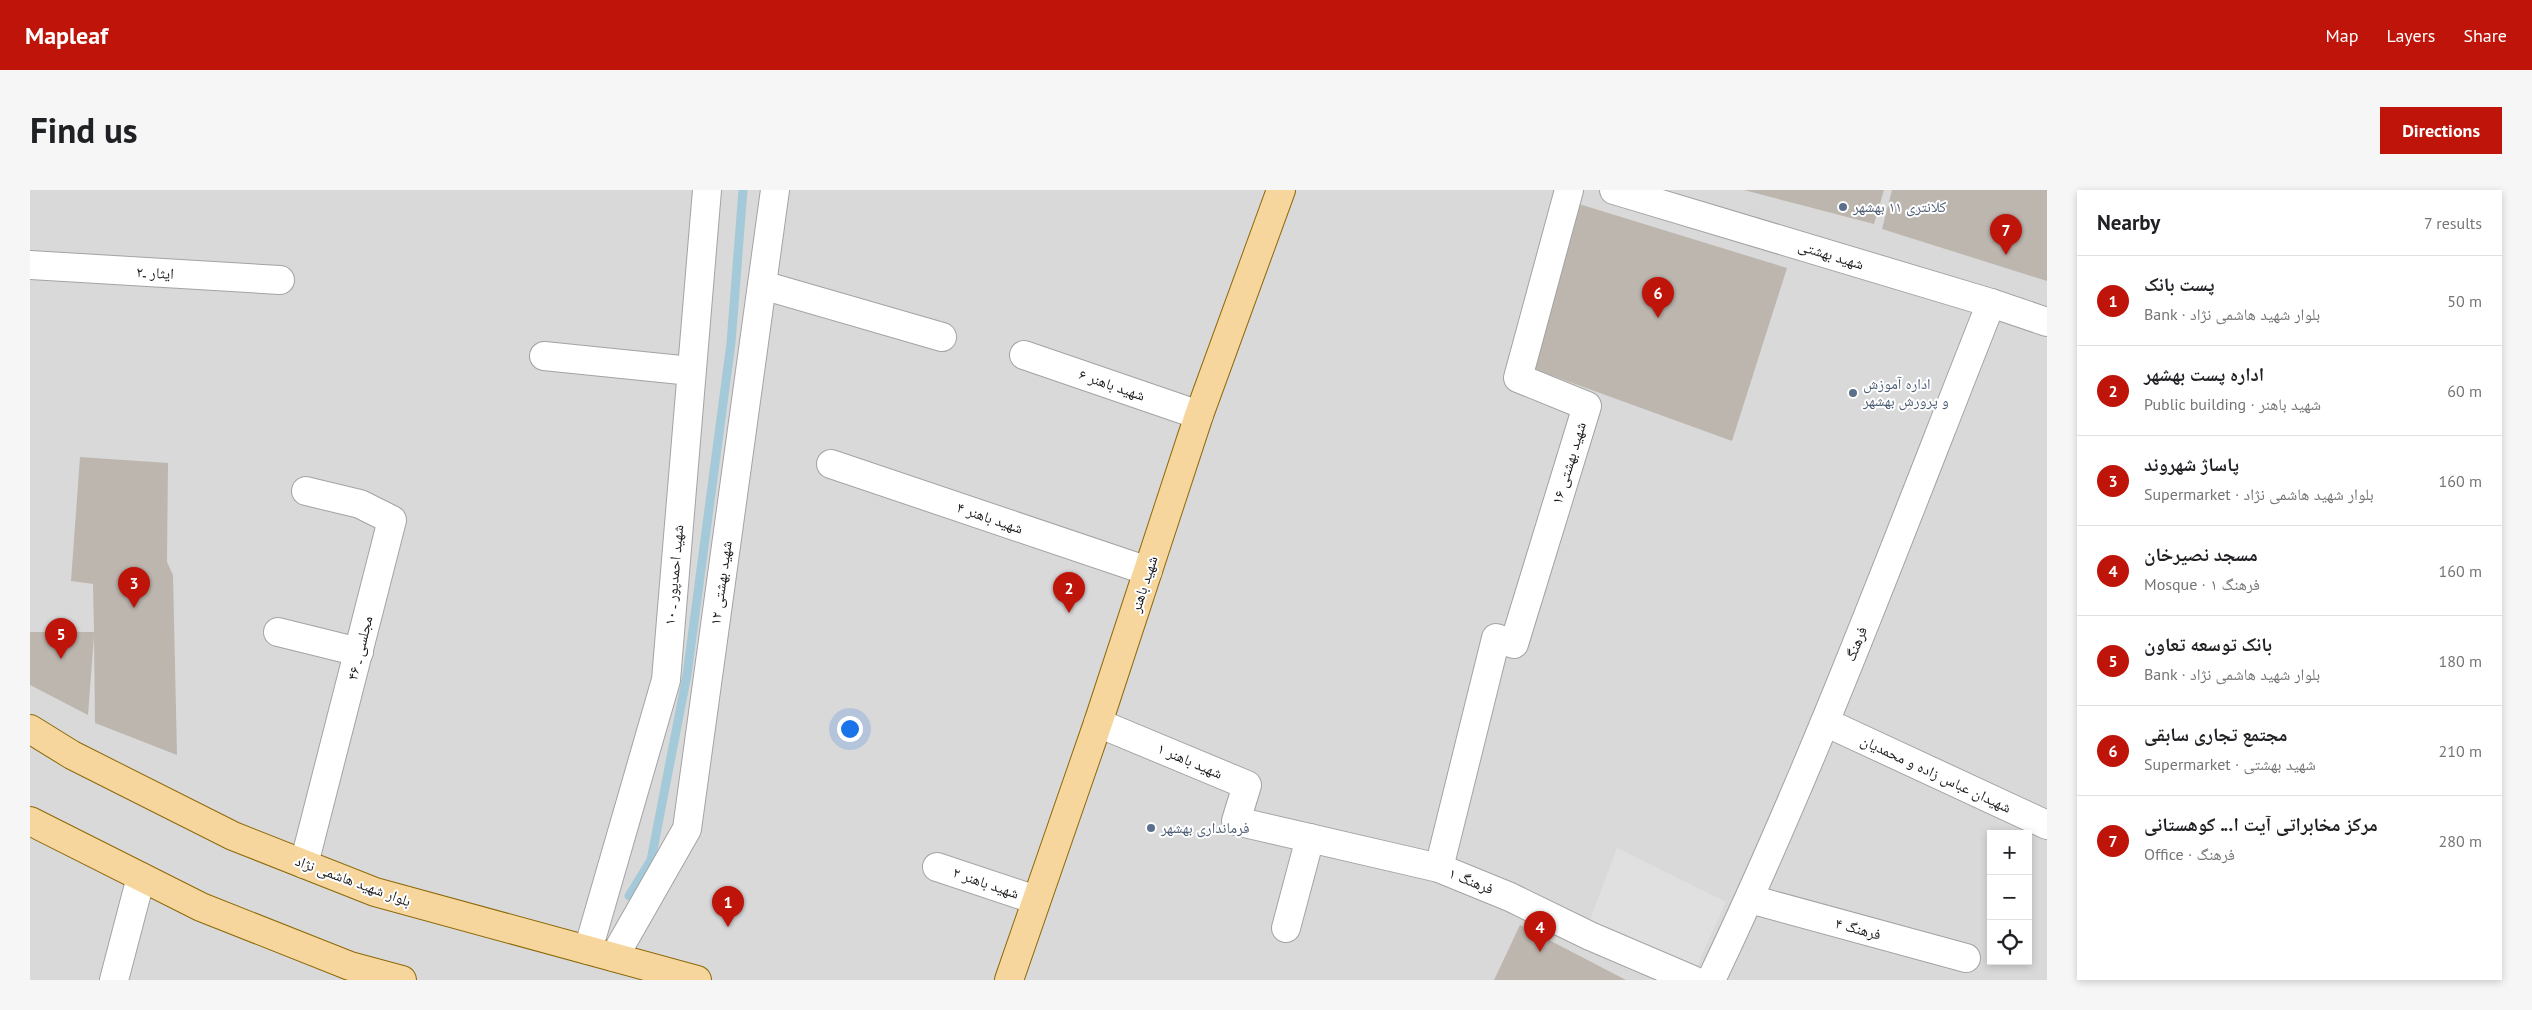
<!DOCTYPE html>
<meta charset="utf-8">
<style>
:root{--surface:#fff;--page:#f6f6f6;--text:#202124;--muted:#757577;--line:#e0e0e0;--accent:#bf140a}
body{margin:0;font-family:"PT Sans","Noto Naskh Arabic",sans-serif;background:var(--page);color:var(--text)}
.controls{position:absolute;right:15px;bottom:15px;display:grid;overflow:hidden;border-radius:0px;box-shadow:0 2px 8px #0003}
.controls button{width:45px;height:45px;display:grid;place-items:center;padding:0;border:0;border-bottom:1px solid var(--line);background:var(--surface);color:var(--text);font:25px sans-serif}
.you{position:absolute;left:819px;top:538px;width:18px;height:18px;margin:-12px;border:4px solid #fff;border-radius:50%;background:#1a73e8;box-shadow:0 0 0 8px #1a73e833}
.badge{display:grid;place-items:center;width:32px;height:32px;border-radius:50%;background:var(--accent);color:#fff;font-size:16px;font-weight:700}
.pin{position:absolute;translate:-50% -41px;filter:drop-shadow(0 1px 2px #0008)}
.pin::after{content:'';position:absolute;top:26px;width:18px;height:15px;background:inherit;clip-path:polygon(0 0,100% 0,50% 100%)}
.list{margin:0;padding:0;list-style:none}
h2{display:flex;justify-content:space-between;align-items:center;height:65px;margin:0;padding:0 20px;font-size:21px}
h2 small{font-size:16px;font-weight:400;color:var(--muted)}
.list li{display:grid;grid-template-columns:32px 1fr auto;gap:15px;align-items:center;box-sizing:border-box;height:90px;padding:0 20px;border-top:1px solid var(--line)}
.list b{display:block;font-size:19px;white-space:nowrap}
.list p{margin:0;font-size:16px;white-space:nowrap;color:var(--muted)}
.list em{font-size:16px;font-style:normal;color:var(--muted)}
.icon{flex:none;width:28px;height:28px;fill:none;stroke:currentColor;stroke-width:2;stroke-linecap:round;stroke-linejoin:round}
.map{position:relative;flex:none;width:2017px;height:790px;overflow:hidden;border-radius:0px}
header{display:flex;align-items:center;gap:30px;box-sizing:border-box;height:70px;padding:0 25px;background:var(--accent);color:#fff}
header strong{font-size:24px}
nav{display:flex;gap:28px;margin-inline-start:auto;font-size:18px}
.intro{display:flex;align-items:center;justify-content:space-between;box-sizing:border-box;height:120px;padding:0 30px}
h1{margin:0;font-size:35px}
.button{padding:12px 22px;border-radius:0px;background:var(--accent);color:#fff;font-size:18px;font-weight:700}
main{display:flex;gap:30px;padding:0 30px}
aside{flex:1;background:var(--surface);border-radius:0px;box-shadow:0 2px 8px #0003}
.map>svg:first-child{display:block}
</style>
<header>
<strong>Mapleaf</strong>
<nav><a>Map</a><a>Layers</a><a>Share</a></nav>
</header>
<div class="intro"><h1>Find us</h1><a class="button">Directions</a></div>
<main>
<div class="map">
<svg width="2017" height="790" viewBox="0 0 2017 790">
<rect width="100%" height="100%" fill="#edeae2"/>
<path fill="#dad9d9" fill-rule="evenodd" d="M0,0H2017V790H0ZM1961,644H1998V771H1961Z"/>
<path fill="#e0e0e0" d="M1587,658L1696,712L1663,785L1556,740Z"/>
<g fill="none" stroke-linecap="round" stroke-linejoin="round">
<path stroke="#a4cad9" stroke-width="9" d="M599,706L621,670L657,485L701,153L713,0"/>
</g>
<g fill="#bdb6af">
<path d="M1714,0H1854L1844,34Z"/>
<path d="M1862,0H2017V91L1852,39Z"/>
<path d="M1549,14L1757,78L1702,251L1501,178Z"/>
<path d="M50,267L138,273L137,372L143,385L147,565L65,533L64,446L58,525L0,495V442H64L63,394L41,391Z"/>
<path d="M1490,735L1596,790H1464Z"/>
</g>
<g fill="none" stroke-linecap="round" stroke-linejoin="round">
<defs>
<g id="minor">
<path d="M1584,0L1961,113L2017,132"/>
<path d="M0,75L250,90"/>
<path d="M732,95L912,147"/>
<path d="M994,165L1169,225"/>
<path d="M514,166L661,181"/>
<path d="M801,274L1118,381"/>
<path d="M248,442L329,462"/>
<path d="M1795,532L2017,635"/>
<path d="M1068,533L1217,595L1206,631L1409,678L1480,707L1560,746L1663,790"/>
<path d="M274,674L362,330L330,314L276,301"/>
<path d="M907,677L1006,710"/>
<path d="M1409,678L1466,448L1484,454L1557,216L1488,188L1539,0"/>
<path d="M1720,709L1936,768"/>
<path d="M1256,738L1280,648"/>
<path d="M558,760L636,490L677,0"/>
<path d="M584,767L657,639L745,0"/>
<path d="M84,790L111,687"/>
<path d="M1681,790C1786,570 1871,340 1961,113"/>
</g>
<g id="major">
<path d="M0,539L42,565L203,646L345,702L667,790"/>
<path d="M0,631L171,717L320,776L372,790"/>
<path d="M979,790L1068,533L1169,225L1251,0"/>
</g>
</defs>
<use href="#minor" stroke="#a3a3a3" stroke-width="30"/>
<use href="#major" stroke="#8d6907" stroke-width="30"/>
<use href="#minor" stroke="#fff" stroke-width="28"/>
<use href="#major" stroke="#f7d69e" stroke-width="28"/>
</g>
<g fill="#5c6f8a" stroke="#fff" stroke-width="2">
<circle cx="1813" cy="17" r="5"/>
<circle cx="1823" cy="203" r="5"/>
<circle cx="1121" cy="638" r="5"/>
</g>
<g text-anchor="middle" stroke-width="4" stroke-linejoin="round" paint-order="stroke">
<g font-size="15" fill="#4e5e75" stroke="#fff" text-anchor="start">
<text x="1823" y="22">کلانتری ۱۱ بهشهر</text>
<text x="1833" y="199">اداره آموزش<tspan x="1833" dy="17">و پرورش بهشهر</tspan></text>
<text x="1131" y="643">فرمانداری بهشهر</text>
</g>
<g font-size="15" fill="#1c1c1c" stroke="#fff">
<text transform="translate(1801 65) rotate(17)" y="5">شهید بهشتی</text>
<text transform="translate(125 83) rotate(3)" y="5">ایثار ـ۲</text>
<text transform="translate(1082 195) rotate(19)" y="5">شهید باهنر ۶</text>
<text transform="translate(1539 273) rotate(-73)" y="5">شهید بهشتی ۱۶</text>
<text transform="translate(960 328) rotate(19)" y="5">شهید باهنر ۴</text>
<text transform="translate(644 385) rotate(-85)" y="5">شهید احمدپور ـ ۱۰</text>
<text transform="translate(691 393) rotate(-82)" y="5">شهید بهشتی ۱۲</text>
<text transform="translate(1114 394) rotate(-72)" y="5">شهید باهنر</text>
<text transform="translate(1826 454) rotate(-68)" y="5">فرهنگ</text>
<text transform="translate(330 458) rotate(-76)" y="5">مجلسی ـ ۴۶</text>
<text transform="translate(1160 571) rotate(23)" y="5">شهید باهنر ۱</text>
<text transform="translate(1906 584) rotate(25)" y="5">شهیدان عباس زاده و محمدیان</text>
<text transform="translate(323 691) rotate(20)" y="5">بلوار شهید هاشمی نژاد</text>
<text transform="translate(1441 691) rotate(22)" y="5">فرهنگ ۱</text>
<text transform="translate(956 693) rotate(19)" y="5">شهید باهنر ۲</text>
<text transform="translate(1828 739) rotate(15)" y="5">فرهنگ ۴</text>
</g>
</g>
</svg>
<div class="controls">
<button>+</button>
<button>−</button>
<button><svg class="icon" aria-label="locate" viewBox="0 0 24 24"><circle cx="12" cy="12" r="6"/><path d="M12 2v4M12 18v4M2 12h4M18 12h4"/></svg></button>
</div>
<div class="you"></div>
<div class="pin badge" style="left:698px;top:737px">1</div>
<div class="pin badge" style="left:1039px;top:423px">2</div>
<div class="pin badge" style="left:104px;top:418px">3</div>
<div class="pin badge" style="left:1510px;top:762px">4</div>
<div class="pin badge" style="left:31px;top:469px">5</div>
<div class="pin badge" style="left:1628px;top:128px">6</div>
<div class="pin badge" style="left:1976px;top:65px">7</div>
</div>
<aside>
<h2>Nearby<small>7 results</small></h2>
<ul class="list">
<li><span class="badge">1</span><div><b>پست بانک</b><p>Bank · بلوار شهید هاشمی نژاد</p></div><em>50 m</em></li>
<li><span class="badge">2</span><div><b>اداره پست بهشهر</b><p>Public building · شهید باهنر</p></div><em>60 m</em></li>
<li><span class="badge">3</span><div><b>پاساژ شهروند</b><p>Supermarket · بلوار شهید هاشمی نژاد</p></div><em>160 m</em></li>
<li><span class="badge">4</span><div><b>مسجد نصیرخان</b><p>Mosque · فرهنگ ۱</p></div><em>160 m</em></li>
<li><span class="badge">5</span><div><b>بانک توسعه تعاون</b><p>Bank · بلوار شهید هاشمی نژاد</p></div><em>180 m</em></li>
<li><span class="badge">6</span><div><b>مجتمع تجاری سابقی</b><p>Supermarket · شهید بهشتی</p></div><em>210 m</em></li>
<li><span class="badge">7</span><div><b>مرکز مخابراتی آیت ا... کوهستانی</b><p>Office · فرهنگ</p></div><em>280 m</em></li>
</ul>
</aside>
</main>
